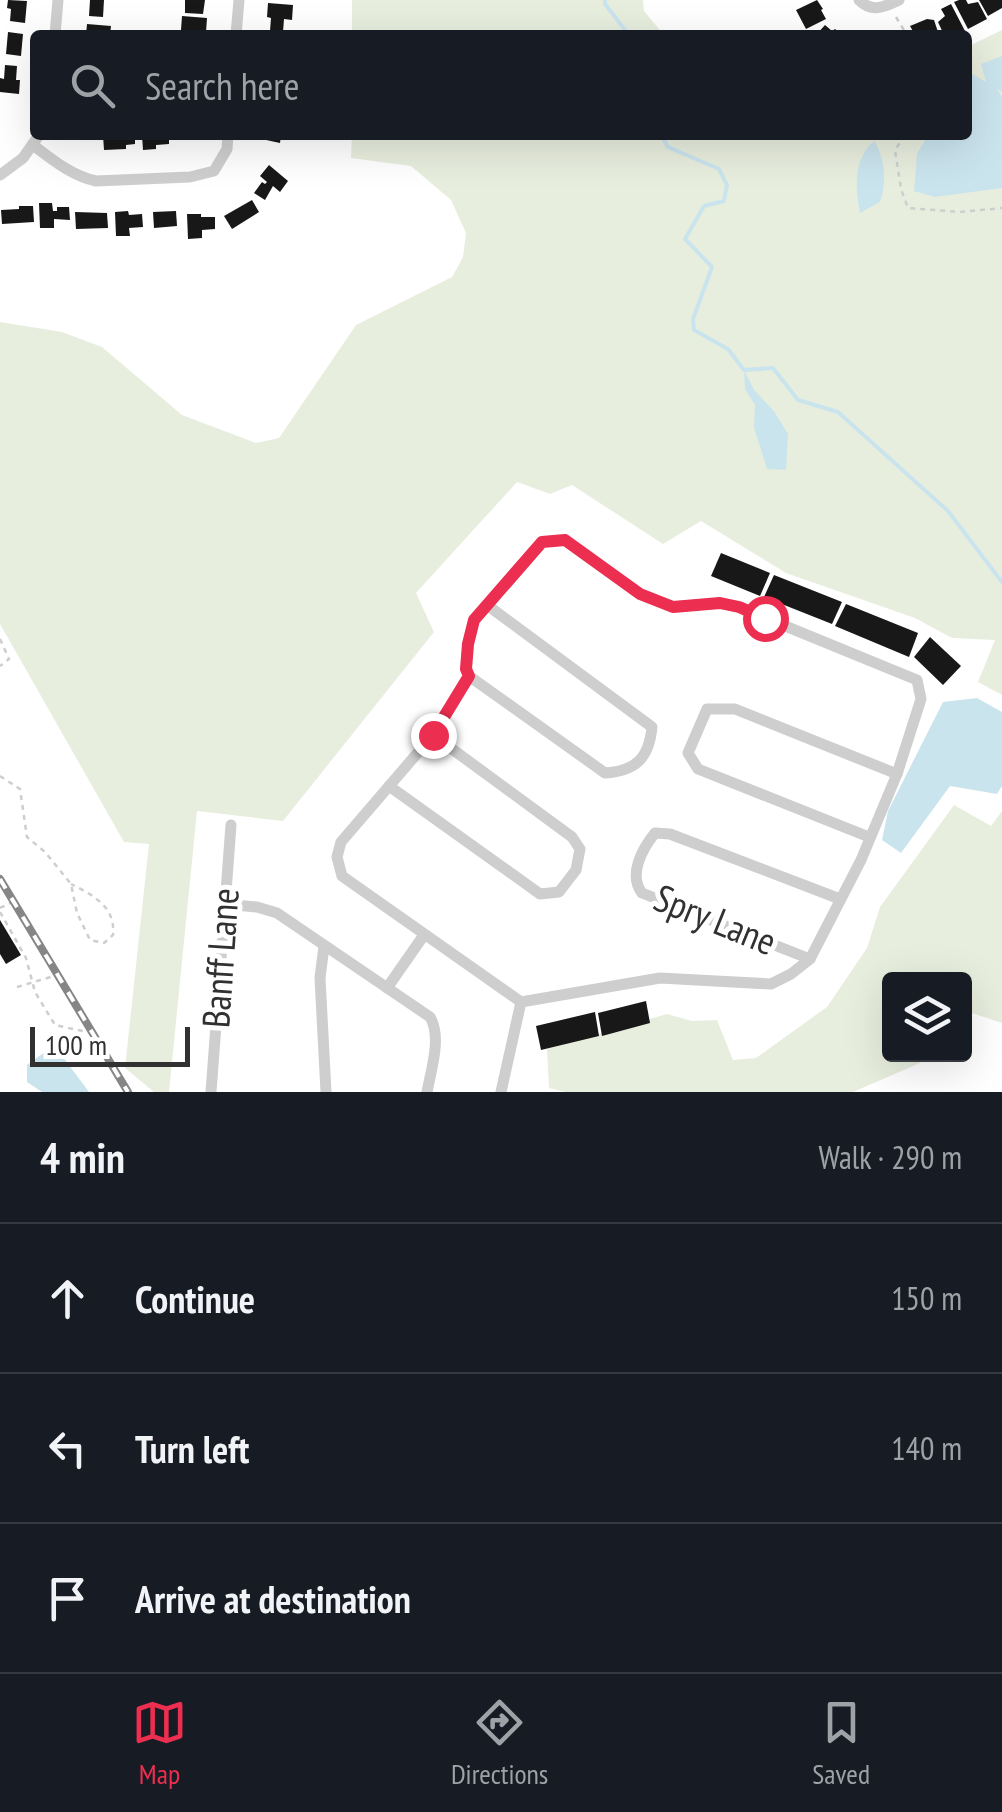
<!DOCTYPE html>
<meta charset="utf-8">
<style>
:root{--surface:#171b24;--page:#242831;--text:#f1f3f6;--muted:#9ea1a6;--line:#363941;--accent:#ec2e50}
body{margin:0;font-family:"PT Sans Narrow",sans-serif;background:var(--page);color:var(--text)}
.controls{position:absolute;right:30px;bottom:30px;display:grid;overflow:hidden;border-radius:10px;box-shadow:0 10px 40px #0002}
.controls button{width:90px;height:90px;display:grid;place-items:center;padding:0;border:0;border-bottom:2px solid var(--line);background:var(--surface);color:var(--text);font:50px sans-serif}
.scale{position:absolute;left:30px;bottom:25px;width:160px;box-sizing:border-box;padding-left:10px;border:5px solid #313131;border-top:0;font-size:28px;line-height:35px;white-space:nowrap;color:#313131;-webkit-text-stroke:8px #fff;paint-order:stroke}
.stop{position:absolute;width:30px;height:30px;margin:-22px;border:8px solid #ec2e50;border-radius:50%;background:#fff}
.stop.end{background:#ec2e50;border-color:#fff;box-shadow:0 2px 10px #0008}
.list{margin:0;padding:0;list-style:none}
h2{display:flex;justify-content:space-between;align-items:center;height:130px;margin:0;padding:0 40px;font-size:42px}
h2 small{font-size:32px;font-weight:400;color:var(--muted)}
.list li{display:grid;grid-template-columns:65px 1fr auto;gap:30px;align-items:center;box-sizing:border-box;height:150px;padding:0 40px;border-top:2px solid var(--line)}
.list b{display:block;font-size:38px;white-space:nowrap}
.list em{font-size:32px;font-style:normal;color:var(--muted)}
.icon{flex:none;width:55px;height:55px;fill:none;stroke:currentColor;stroke-width:2;stroke-linecap:round;stroke-linejoin:round}
.map{position:relative;flex:none;width:1002px;height:1092px;overflow:hidden}
.search{position:absolute;background:var(--surface);box-shadow:0 10px 40px #0002;left:30px;right:30px;top:30px;height:110px;display:flex;align-items:center;gap:25px;box-sizing:border-box;padding:0 35px;border-radius:10px;color:var(--muted);font-size:38px}
.sheet{height:580px;background:var(--surface)}
nav{display:flex;justify-content:space-around;align-items:center;box-sizing:border-box;height:140px;border-top:2px solid var(--line);background:var(--surface);font-size:28px;color:var(--muted)}
nav a{display:grid;justify-items:center;gap:5px}
nav .on{color:var(--accent)}
.map>svg:first-child{display:block}
</style>
<div class="map">
<svg width="1002" height="1092" viewBox="0 0 1002 1092">
<rect width="100%" height="100%" fill="#fff"/>
<g fill="#e8eede">
<path d="M352,0H643L644,11L664,35H352Z"/>
<path d="M1002,30V695L978,682L995,640L952,638L915,618L786,573L701,521L663,544L572,485L550,494L517,482L416,593L434,632L283,821L197,811L169,1092H154L125,1068L149,844L124,842L0,624V322L62,332L102,347L182,415L256,443L279,438L356,325L452,277L463,257L466,233L451,200L411,166L351,158L352,135H967V47Z"/>
<path d="M954,805L991,826L1002,811V1023L969,1012L965,1016L964,979H890V1054L926,1055L920,1063L853,1092H566L549,1088L547,1049L667,1014L692,1021L717,1020L733,1060L756,1058L827,1007L867,948L880,907Z"/>
</g>
<g fill="#cae4ee">
<path d="M1002,56V92L997,88L1002,97V188L935,197L914,191L917,154L928,135H967V71L986,82L981,64Z"/>
<path d="M874,141C885,157 887,183 880,202L860,213C855,188 853,159 874,141Z"/>
<path d="M744,370L754,390L774,411L788,434L786,470L767,469L754,428L755,405L745,389Z"/>
<path d="M977,698L1002,712V786L997,794L950,786L901,853L882,840L888,811L943,702Z"/>
<path d="M49,1049H57L89,1092H42L27,1082V1065Z"/>
</g>
<g fill="none" stroke-linecap="round" stroke-linejoin="round">
<g stroke="#cae4ee" stroke-width="4">
<path d="M605,0V4L629,35"/>
<path d="M661,135L668,147L719,169L727,185L724,201L704,206L685,239L712,267L693,319L694,330L728,349L744,370L773,368L798,400L838,412L948,511L1002,582"/>
</g>
</g>
<g fill="#181818">
<path d="M8,0L27,1L25,23L10,21L11,9L7,8Z"/>
<path d="M90,0H104L103,17L89,16Z"/>
<path d="M185,0H205L203,14L185,13Z"/>
<path d="M817,0L823,9L821,10L826,19L806,29L796,10Z"/>
<path d="M959,0H966L968,4L978,2L987,19L968,29L954,2Z"/>
<path d="M979,0H1002V8L988,16Z"/>
<path d="M268,3L293,5L292,20L284,19L283,32L270,31L271,18L267,17Z"/>
<path d="M951,4L965,31L958,35H944L938,22L945,16L941,9Z"/>
<path d="M182,16L207,18L206,32H201L200,35H188V31L181,30Z"/>
<path d="M927,19L934,20L939,35H915L910,26Z"/>
<path d="M87,24L111,26L110,35H86Z"/>
<path d="M825,25L832,31L835,29L842,35H816Z"/>
<path d="M8,32L23,34L21,56L6,54Z"/>
<path d="M5,65L17,66L16,80H20L19,94L0,92V78L4,79Z"/>
<path d="M103,135H135V144L126,145V149L104,150Z"/>
<path d="M142,135H169V144L156,145V149L143,150Z"/>
<path d="M257,135H281L280,143L257,138Z"/>
<path d="M269,165L288,181L280,192L273,186L265,200L254,193L262,182L265,184L267,182L260,176Z"/>
<path d="M252,200L259,212L232,229L224,216Z"/>
<path d="M39,203H52L53,211H57V207H69L70,220L54,219V228H40Z"/>
<path d="M19,206H33L34,222L2,224L1,210L19,209Z"/>
<path d="M128,211L129,215L142,214L143,227L129,228L130,236H116L115,212Z"/>
<path d="M176,211L177,226L154,228L153,212Z"/>
<path d="M75,212L107,213L108,228L76,229Z"/>
<path d="M187,214H201V217H215V229L202,230V238L188,239Z"/>
<path d="M721,553L770,573L760,596L711,576Z"/>
<path d="M774,575L842,602L832,624L764,597Z"/>
<path d="M846,604L918,633L909,657L835,626Z"/>
<path d="M930,637L961,666L943,685L914,657Z"/>
<path d="M0,920L21,955L6,964L0,954Z"/>
<path d="M646,1001L650,1023L602,1036L598,1013Z"/>
<path d="M595,1012L599,1036L541,1050L536,1026Z"/>
</g>
<g fill="none" stroke-linecap="round" stroke-linejoin="round">
<g stroke="#cecece" stroke-width="2.5" stroke-dasharray="5 5" stroke-linecap="butt">
<path d="M896,17L907,35"/>
<path d="M905,135L895,150L901,189L908,208L960,212L1002,208"/>
<path d="M0,639L9,659L0,666"/>
<path d="M0,776L20,789L27,837L45,852L71,884L77,913L90,940L104,943L113,935C116,907 93,895 71,884"/>
<path d="M0,908L10,903"/>
<path d="M0,912L26,958L35,992L55,1025L87,1032"/>
<path d="M17,987L54,976"/>
</g>
<g stroke="#cecece" stroke-width="11">
<path d="M859,0C872,13 884,7 899,0"/>
<path d="M55,35L58,0"/>
<path d="M236,35L239,0"/>
<path d="M33,145C53,160 72,176 96,181L190,177L214,171L227,149L228,135"/>
<path d="M0,175L23,158L39,135"/>
<path d="M565,540L640,594L673,607L720,603L739,607L917,680L921,699L897,774L861,860L810,959L791,974L771,984L660,978L521,1002L342,876L337,857L341,842L433,735L469,676L466,669L468,644L474,620L542,542Z"/>
<path d="M469,676L605,773C636,771 649,758 652,727L487,605"/>
<path d="M389,786L540,894L559,892L576,870L580,849L572,837L433,735"/>
<path d="M869,837L698,769L688,753L707,709H735L897,774"/>
<path d="M225,904L257,907L277,913L430,1017C442,1037 431,1070 427,1092"/>
<path d="M324,946L320,978L326,1092"/>
<path d="M810,959L642,893C628,875 642,849 655,833L670,834L840,899"/>
<path d="M387,988L424,935"/>
<path d="M211,1092L231,825"/>
<path d="M501,1092L521,1002"/>
</g>
<defs>
<path id="rail" d="M0,879L128,1092"/>
</defs>
<use href="#rail" stroke="#868686" stroke-width="8"/>
<use href="#rail" stroke="#fff" stroke-width="4" stroke-dasharray="11" stroke-linecap="butt"/>
</g>
<g fill="none" stroke-linecap="round" stroke-linejoin="round">
<path stroke="#ec2e50" stroke-width="12" d="M433,735L469,676L466,669L468,644L474,620L542,542L565,540L640,594L673,607L720,603L739,607L765,618"/>
</g>
<g text-anchor="middle" stroke-width="10" stroke-linejoin="round" paint-order="stroke">
<g font-size="38" fill="#313131" stroke="#fff">
<text transform="translate(715 920) rotate(22)" y="13">Spry Lane</text>
<text transform="translate(221 958) rotate(-86)" y="13">Banff Lane</text>
</g>
</g>
</svg>
<div class="controls">
<button><svg class="icon" aria-label="layers" viewBox="0 0 24 24"><path d="M12 4l9 5-9 5-9-5zM3 14l9 5 9-5"/></svg></button>
</div>
<div class="scale">100 m</div>
<div class="stop" style="left:765px;top:618px"></div>
<div class="stop end" style="left:433px;top:735px"></div>
<div class="search"><svg class="icon" aria-label="search" viewBox="0 0 24 24"><circle cx="10" cy="10" r="6"/><path d="M15 15l6 6"/></svg>Search here</div>
</div>
<section class="sheet">
<h2>4 min<small>Walk · 290 m</small></h2>
<ul class="list">
<li><svg class="icon" aria-label="ahead" viewBox="0 0 24 24"><path d="M12 20V5M6 11l6-6 6 6"/></svg><div><b>Continue</b></div><em>150 m</em></li>
<li><svg class="icon" aria-label="left" viewBox="0 0 24 24"><path d="M17 20v-9H6M10 6l-5 5 5 5"/></svg><div><b>Turn left</b></div><em>140 m</em></li>
<li><svg class="icon" aria-label="arrive" viewBox="0 0 24 24"><path d="M6 21V4h12l-3 4 3 4H6"/></svg><div><b>Arrive at destination</b></div></li>
</ul>
</section>
<nav>
<a class="on"><svg class="icon" aria-label="map" viewBox="0 0 24 24"><path d="M3 6l6-2 6 2 6-2v14l-6 2-6-2-6 2zM9 4v14M15 6v14"/></svg>Map</a>
<a><svg class="icon" aria-label="directions" viewBox="0 0 24 24"><path d="M12 3l9 9-9 9-9-9zM9 14v-3h6M13 9l2 2-2 2"/></svg>Directions</a>
<a><svg class="icon" aria-label="saved" viewBox="0 0 24 24"><path d="M7 4h10v16l-5-4-5 4z"/></svg>Saved</a>
</nav>
